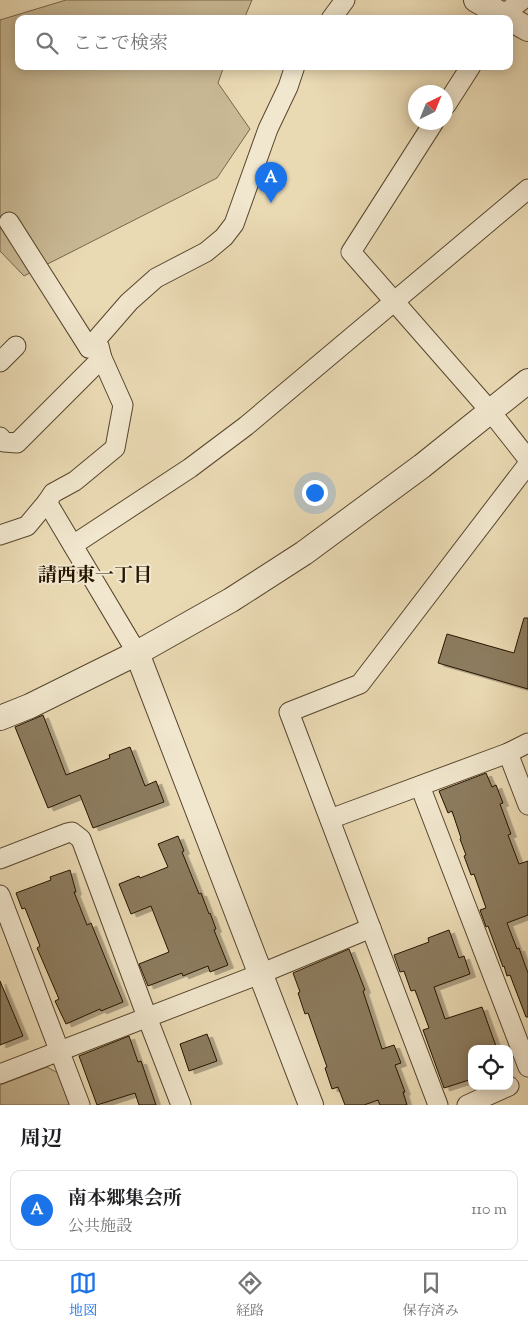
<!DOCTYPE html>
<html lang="ja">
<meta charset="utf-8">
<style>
:root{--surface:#fff;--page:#f6f6f6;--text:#202124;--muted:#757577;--line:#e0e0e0;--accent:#1a73e8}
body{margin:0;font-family:"Sorts Mill Goudy","Noto Serif JP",serif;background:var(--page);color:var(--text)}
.controls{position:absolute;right:15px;bottom:15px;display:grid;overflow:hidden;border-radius:10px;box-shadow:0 2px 12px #0003}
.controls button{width:45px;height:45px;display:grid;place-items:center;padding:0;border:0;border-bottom:1px solid var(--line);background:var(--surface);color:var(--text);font:25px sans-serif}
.compass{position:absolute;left:408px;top:85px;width:45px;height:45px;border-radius:50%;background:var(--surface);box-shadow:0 2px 12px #0003;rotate:43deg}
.you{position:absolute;left:314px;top:492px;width:18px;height:18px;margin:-12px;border:4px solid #fff;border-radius:50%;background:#1a73e8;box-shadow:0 0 0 8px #1a73e833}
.badge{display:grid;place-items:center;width:32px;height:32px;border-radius:50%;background:var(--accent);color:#fff;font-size:16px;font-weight:700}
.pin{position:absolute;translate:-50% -41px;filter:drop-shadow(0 1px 2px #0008)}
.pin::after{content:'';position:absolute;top:26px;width:18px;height:15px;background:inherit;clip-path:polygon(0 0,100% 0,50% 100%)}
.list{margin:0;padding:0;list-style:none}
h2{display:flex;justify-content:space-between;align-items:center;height:65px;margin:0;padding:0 20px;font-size:21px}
h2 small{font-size:16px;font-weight:400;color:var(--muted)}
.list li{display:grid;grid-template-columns:32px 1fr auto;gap:15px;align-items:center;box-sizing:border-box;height:80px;margin:0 10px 10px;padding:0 10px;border:1px solid var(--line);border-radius:10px}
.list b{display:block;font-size:19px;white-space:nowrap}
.list p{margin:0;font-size:16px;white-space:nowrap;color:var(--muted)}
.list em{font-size:16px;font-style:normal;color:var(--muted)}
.icon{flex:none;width:28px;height:28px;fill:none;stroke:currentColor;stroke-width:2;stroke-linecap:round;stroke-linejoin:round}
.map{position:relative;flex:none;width:528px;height:1105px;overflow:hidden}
.search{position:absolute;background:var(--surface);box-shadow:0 2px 12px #0003;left:15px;right:15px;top:15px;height:55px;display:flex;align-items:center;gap:12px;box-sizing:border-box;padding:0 18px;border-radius:10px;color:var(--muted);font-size:19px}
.sheet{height:155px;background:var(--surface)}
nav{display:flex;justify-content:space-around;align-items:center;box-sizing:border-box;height:70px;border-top:1px solid var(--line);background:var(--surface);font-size:14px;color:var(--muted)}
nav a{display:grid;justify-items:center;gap:2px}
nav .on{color:var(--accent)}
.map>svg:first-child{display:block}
</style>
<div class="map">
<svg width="528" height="1105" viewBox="0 0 528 1105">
<defs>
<filter id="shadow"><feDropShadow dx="5.5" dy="3" stdDeviation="0" flood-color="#0004"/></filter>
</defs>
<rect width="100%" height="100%" fill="#eadab4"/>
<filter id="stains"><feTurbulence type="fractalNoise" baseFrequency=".004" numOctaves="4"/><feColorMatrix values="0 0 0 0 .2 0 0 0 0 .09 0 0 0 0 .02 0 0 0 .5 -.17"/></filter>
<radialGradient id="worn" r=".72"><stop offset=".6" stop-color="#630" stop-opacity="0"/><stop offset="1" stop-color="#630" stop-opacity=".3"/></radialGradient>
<g fill="#c9b995" stroke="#78674a">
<path d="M66,0H252L244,19H19V66H224L218,83L250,129L217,178L24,276L0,251V20Z"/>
<path d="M47,1067L58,1073L70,1105H0V1085Z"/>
</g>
<g fill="#8c7b5e" stroke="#261500" filter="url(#shadow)">
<path d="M524,618H528V689L438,663L447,634L514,653Z"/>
<path d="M43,715L66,775L110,758L109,755L130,747L145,786L156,781L164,802L93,828L80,795L48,808L15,727Z"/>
<path d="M486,773L492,787L496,785L503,803L500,804L511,834L508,835L519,864L528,861V915L507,923L517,949L519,948L528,973V1017H526L510,975L507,976L504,966L503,967L488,926L486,927L480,910L486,908L474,874L471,875L464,856L466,855L460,839L461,838L452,811L448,813L439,791Z"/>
<path d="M178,836L184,851L182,852L199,894L201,893L209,914L210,913L216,929L214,930L228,965L210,972L208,966L183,976L182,973L148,986L139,964L169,952L151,906L131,914L119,884L139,876L140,878L168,867L158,844Z"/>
<path d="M70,870L76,892H74L87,925L91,923L123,1002L101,1011L100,1009L66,1024L55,1001L59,999L37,948L40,946L25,908L22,909L16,893L51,880L50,877Z"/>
<path d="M449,930L459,958L464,956L470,974L434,987L445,1019L482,1007L497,1049H472V1079L444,1088L423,1030L429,1028L415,990L411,991L404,971L400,972L394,955L429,942L428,938Z"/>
<path d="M349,949L365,990L363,991L382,1049L394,1045L401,1063L395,1065L405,1092H403L407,1105H380L378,1100L364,1105H345L338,1087L332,1089L325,1068L327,1067L308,1013L305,1014L298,993L300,992L293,973Z"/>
<path d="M0,981L23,1036L0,1045Z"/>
<path d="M207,1034L217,1061L189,1071L180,1044Z"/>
<path d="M129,1036L138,1062L141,1061L156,1105H139L135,1093L97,1105L79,1056Z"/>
</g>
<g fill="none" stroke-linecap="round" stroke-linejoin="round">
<defs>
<g id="minor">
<path d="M331,19L345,0"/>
<path d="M501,19L503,15L522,0"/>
<path d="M446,105L471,66"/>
<path d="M434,122L351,252L491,412L528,459"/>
<path d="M89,348L129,302L156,278L206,252L224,237L234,224L268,129L288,87L295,66"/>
<path d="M0,362L16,346"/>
<path d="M0,437L4,442L17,443L102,358"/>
<path d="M47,502L137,653"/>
<path d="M0,535L27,526L47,502L53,493L75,481L115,448L123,405L102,358L99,346L89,348L9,222"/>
<path d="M73,545L190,468L246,426L528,189"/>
<path d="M508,753L528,805"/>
<path d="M420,786L528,1067"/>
<path d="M330,819L508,753L528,743"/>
<path d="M0,859L67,833L72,832L81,839L147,1017L181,1105"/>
<path d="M0,895L80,1105"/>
<path d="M0,1074L260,974L371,928"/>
<path d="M438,1105L289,712L360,684L528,464"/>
<path d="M467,1105L509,1086"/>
</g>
<g id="tertiary">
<path d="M476,0L528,29"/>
<path d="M137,653L311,1105"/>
<path d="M0,718L30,706L137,653L231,600L304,553L422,466L528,381"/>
</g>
</defs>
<use href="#minor" stroke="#57462d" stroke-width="21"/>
<use href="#tertiary" stroke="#57462d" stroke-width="26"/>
<use href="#minor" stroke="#f1e7ce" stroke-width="19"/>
<use href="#tertiary" stroke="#f1e7ce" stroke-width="24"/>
</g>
<g text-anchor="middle" stroke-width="4" stroke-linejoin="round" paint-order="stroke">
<g font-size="19" font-weight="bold" fill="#261500" stroke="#f1e7ce">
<text x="95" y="581">請西東一丁目</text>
</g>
</g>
<rect width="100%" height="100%" filter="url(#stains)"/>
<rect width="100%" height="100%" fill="url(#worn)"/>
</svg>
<div class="controls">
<button><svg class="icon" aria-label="locate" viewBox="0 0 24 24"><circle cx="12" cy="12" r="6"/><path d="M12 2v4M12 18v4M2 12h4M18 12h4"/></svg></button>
</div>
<svg class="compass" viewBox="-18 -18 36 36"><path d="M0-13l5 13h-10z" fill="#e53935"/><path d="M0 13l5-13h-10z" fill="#757577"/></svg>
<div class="you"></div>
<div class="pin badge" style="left:271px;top:203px">A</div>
<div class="search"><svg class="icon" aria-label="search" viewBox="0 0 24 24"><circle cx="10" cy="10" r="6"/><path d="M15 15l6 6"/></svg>ここで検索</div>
</div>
<section class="sheet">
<h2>周辺<small></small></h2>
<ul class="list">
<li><span class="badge">A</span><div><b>南本郷集会所</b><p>公共施設</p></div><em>110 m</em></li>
</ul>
</section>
<nav>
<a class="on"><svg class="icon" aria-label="map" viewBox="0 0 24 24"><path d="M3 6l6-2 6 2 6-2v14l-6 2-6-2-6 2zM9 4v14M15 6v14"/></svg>地図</a>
<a><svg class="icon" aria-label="directions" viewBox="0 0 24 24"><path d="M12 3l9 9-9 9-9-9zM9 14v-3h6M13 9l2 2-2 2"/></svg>経路</a>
<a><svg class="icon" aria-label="saved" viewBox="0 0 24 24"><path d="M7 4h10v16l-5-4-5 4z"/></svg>保存済み</a>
</nav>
